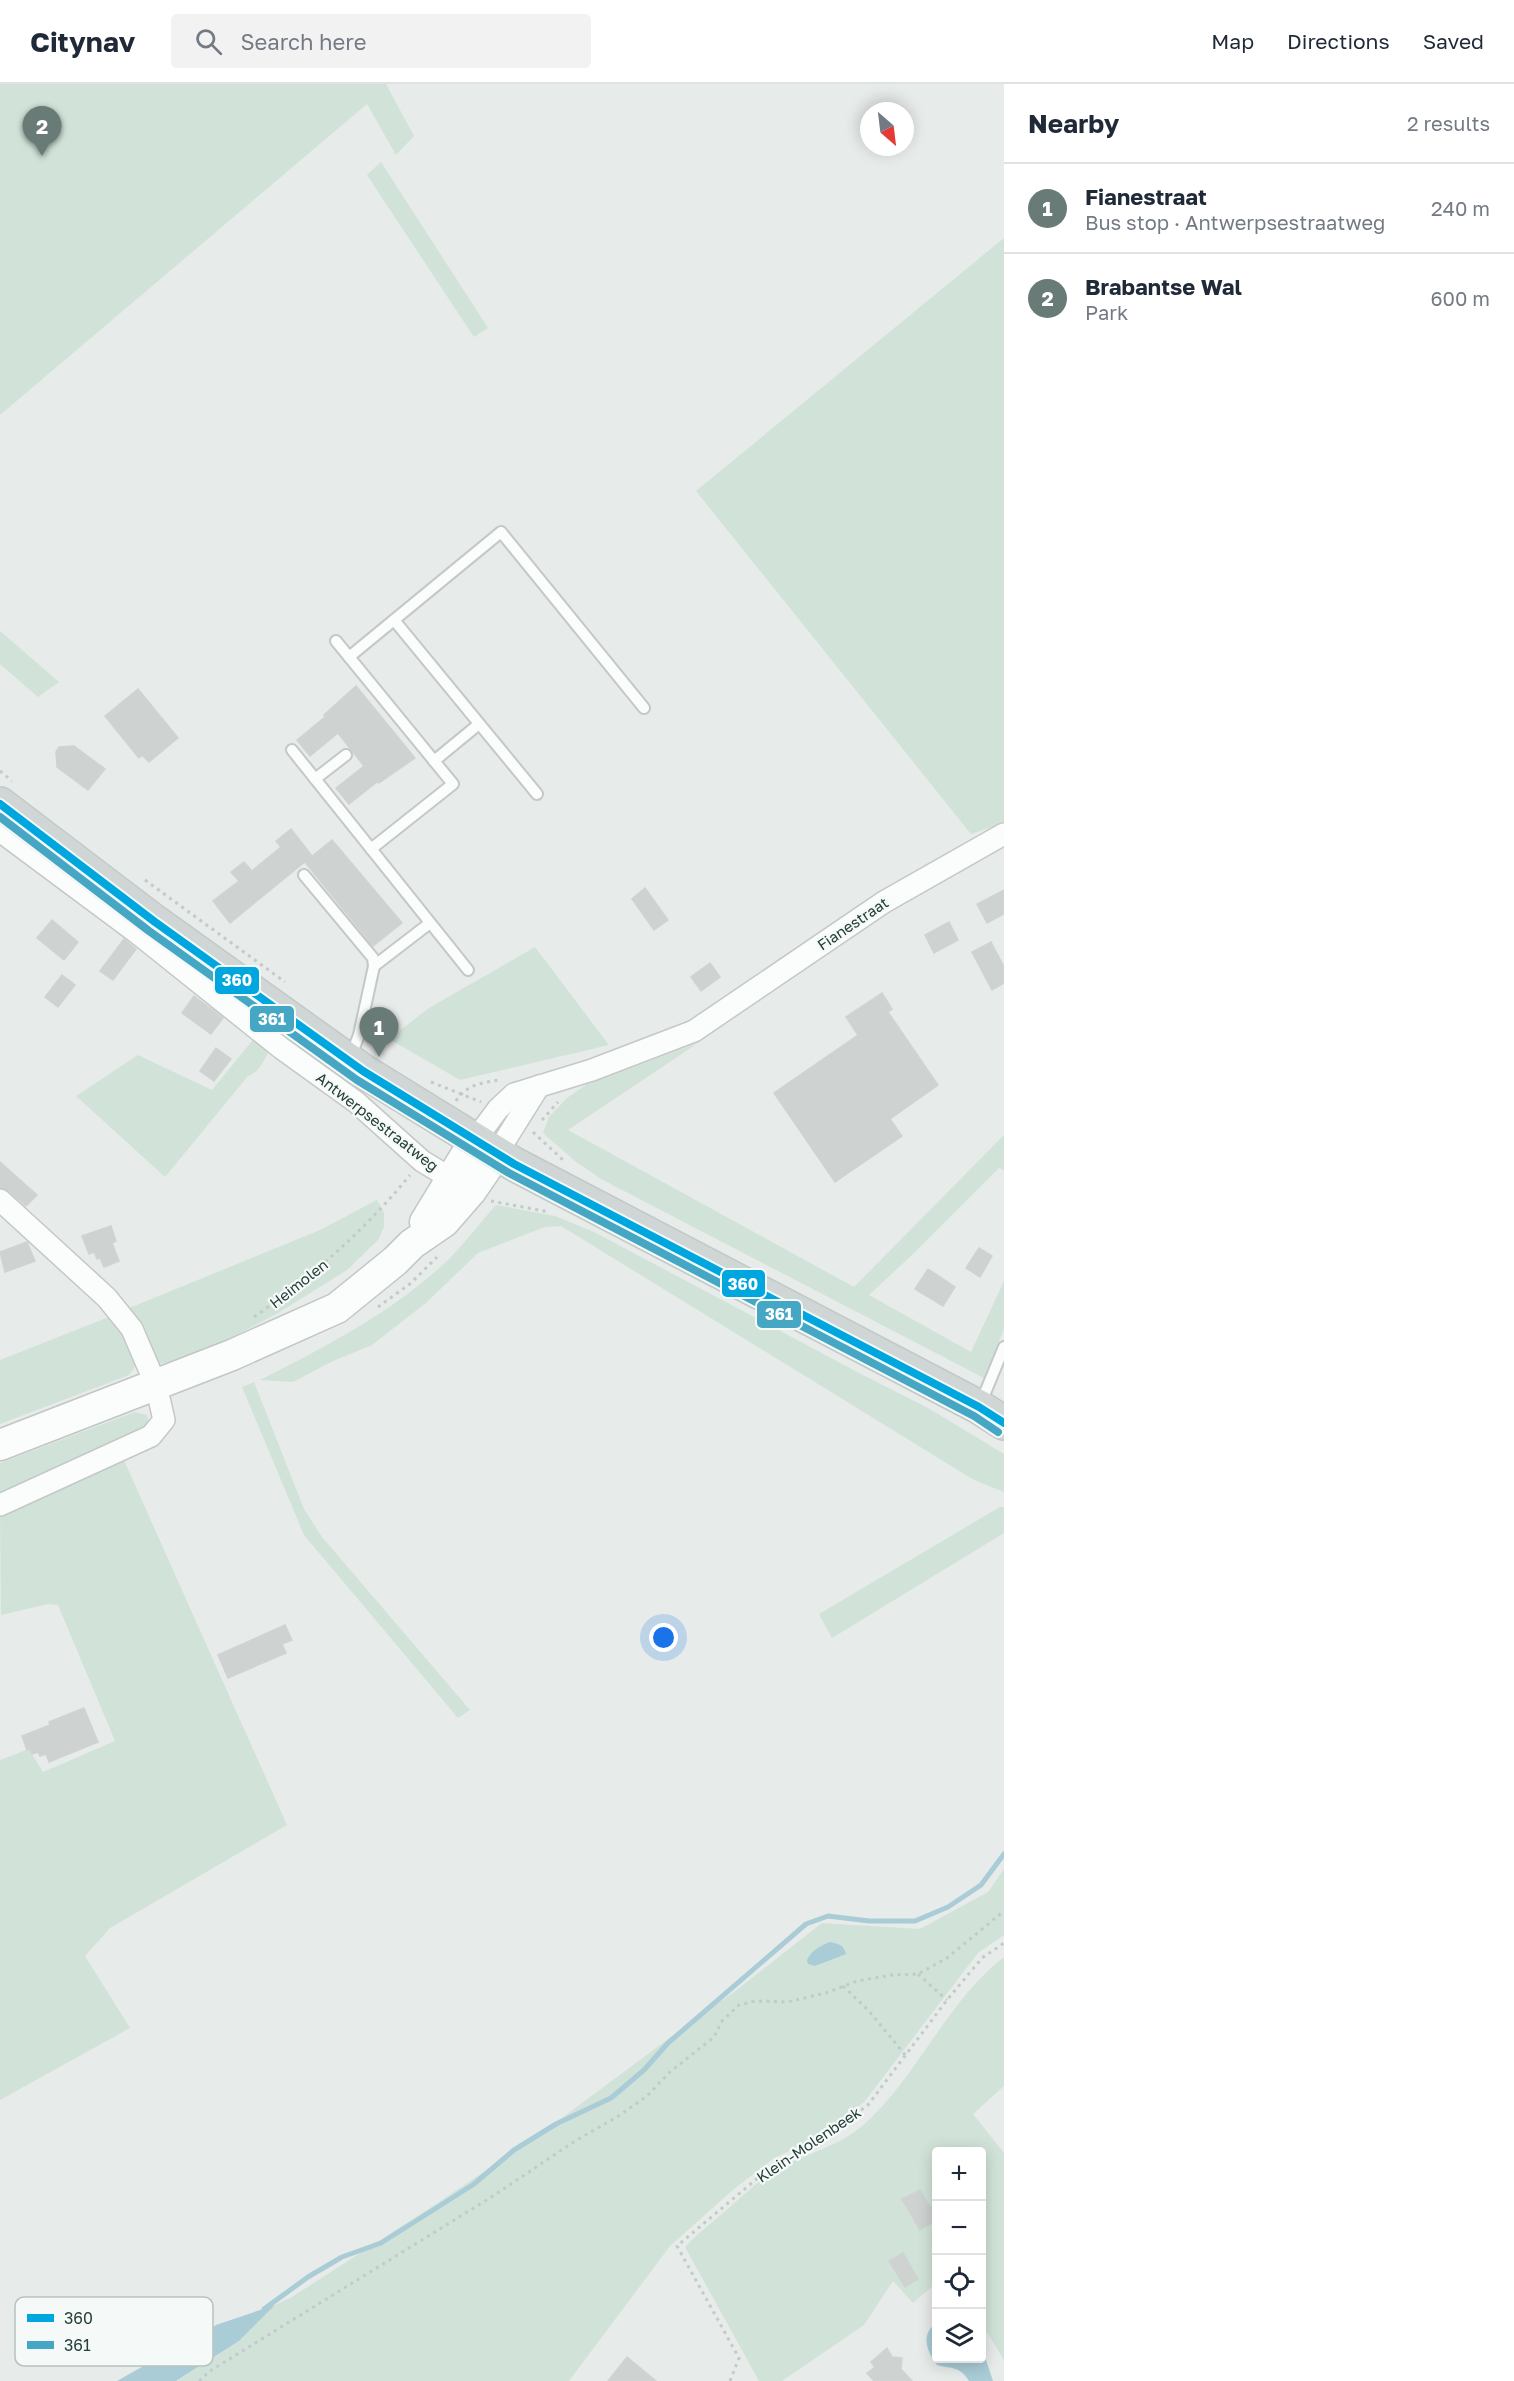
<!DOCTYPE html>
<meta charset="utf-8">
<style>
:root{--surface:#fff;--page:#f2f2f3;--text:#1f2937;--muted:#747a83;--line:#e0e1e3;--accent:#697b77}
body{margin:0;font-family:"Golos Text",sans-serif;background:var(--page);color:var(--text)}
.controls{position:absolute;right:18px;bottom:18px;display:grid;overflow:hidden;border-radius:6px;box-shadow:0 3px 15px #0003}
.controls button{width:54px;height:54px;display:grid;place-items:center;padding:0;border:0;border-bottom:2px solid var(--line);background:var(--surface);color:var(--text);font:30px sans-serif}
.compass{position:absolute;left:860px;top:18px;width:54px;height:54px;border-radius:50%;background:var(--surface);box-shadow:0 3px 15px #0003;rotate:152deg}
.you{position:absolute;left:664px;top:1554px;width:21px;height:21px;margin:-15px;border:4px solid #fff;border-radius:50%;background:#1a73e8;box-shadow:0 0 0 9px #1a73e833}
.badge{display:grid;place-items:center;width:39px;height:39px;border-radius:50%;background:var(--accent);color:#fff;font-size:20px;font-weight:700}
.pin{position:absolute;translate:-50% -50px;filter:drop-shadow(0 2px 3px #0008)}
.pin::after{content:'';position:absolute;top:32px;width:21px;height:18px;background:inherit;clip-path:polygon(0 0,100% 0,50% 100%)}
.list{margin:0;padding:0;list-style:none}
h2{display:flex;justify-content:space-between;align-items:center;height:78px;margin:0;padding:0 24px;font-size:26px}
h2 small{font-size:20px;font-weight:400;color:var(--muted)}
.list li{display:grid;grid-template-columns:39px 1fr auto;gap:18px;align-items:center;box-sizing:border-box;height:90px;padding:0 24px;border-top:2px solid var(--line)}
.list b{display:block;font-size:22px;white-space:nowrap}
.list p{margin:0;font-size:20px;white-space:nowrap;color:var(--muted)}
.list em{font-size:20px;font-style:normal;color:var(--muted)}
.icon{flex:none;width:33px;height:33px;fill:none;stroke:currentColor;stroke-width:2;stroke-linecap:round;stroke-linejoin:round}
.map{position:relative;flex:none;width:1004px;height:2297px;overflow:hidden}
header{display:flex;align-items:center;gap:36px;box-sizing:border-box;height:84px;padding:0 30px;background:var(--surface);border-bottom:2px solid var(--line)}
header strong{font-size:28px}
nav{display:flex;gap:33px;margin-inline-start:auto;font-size:21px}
.search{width:420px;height:54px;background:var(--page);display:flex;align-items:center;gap:15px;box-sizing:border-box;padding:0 21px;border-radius:6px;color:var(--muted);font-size:22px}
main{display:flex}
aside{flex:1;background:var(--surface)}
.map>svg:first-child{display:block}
</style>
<header>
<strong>Citynav</strong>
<div class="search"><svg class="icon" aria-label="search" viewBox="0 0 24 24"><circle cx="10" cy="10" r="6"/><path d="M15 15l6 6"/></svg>Search here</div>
<nav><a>Map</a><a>Directions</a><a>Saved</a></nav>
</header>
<main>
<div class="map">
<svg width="1004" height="2297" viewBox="0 0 1004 2297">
<rect width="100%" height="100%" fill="#e7ebe9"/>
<g fill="#d1e3d8">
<path d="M0,0H386L414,52L396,71L367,20L0,331Z"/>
<path d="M381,78L488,244L474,253L367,91Z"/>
<path d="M1004,154V739L971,750L696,407Z"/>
<path d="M0,547L59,598L38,613L0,580Z"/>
<path d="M535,863L609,961L460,996L389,955L429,924Z"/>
<path d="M257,951L270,965C264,976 260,988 248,992L165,1093L76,1012L138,971L212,1006Z"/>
<path d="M698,959L568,1046L854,1203L1004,1051V1086L999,1084L913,1170L869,1211L971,1268L1004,1197V1245L984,1294L601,1095L575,1077L543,1049L549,1033L567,1014L593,996L610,992Z"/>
<path d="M377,1116L384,1129V1143L378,1156L347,1186L278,1229L201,1270L159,1280L127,1225L320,1146Z"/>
<path d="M496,1121L555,1132L594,1148L863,1291L928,1324L1004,1370V1408L974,1396L561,1142L545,1143L478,1169L427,1218L372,1261L333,1277L293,1298L260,1296C327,1262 393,1228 448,1176C465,1159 480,1139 496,1121Z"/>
<path d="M114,1231L137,1280L129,1291L0,1340V1276Z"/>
<path d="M254,1298L304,1425L322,1453L470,1626L458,1634L304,1451L242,1303Z"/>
<path d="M135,1328L147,1331L149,1340L141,1347L0,1408V1379Z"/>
<path d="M123,1374L287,1741L110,1844L85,1872L130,1944L0,2016V1676L29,1665L43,1688L115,1657L58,1521L48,1520L1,1531L0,1426Z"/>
<path d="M1000,1423H1004V1449L832,1554L819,1530Z"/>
<path d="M1004,1785V1851L978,1869L865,2017L827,2048L773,2075L734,2105L670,2162L569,2297H177L239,2257L275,2221L292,2213L436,2120L543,2048L695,1935L734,1908L822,1839L920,1845L988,1808Z"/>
<path d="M1004,1873V2002L973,2030L1004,2069V2276L982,2240V2068H936V2199L913,2219L893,2197L864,2241L782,2297H759L685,2163C696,2151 710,2140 722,2130C740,2115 759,2095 779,2084C805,2070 837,2063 861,2043C917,1995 944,1920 1004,1873Z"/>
</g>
<g fill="#aaccd7">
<path d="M830,1858C839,1860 844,1861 846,1870L815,1882L808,1880L807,1876C812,1866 820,1862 830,1858Z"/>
<path d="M275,2221L239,2257L176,2297H117L216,2241Z"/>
<path d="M936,2239V2274H982V2264L993,2297H969C960,2282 952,2285 937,2281C927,2267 920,2251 936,2239Z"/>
</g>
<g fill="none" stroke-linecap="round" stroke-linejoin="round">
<path stroke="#aaccd7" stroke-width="5" d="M264,2225L308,2193L342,2173L381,2159L430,2128L474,2100L514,2066L556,2040L611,2014L644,1986L668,1959L806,1840L828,1832L869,1837H915L948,1823L981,1801L1004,1770"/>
</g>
<g fill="#ced2d1" stroke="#cfd4d2" stroke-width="1.5">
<path d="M356,602L415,674L379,699L377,698L349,720L336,704L364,682L338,649L310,672L297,656L325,633L324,631Z"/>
<path d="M138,605L178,654L149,678L142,671L139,674L105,632Z"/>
<path d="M74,662L105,685L88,706L57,683L56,668L59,663Z"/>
<path d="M291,745L312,772L230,839L213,817L239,797L231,788L244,778L252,787L281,763L276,757Z"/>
<path d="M332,756L402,839L373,862L305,778Z"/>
<path d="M645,804L668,836L654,846L632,815Z"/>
<path d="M1004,806V830L987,839L977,820Z"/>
<path d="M52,836L78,858L64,876L37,854Z"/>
<path d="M949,838L958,856L934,869L925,851Z"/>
<path d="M124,855L136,865L113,896L100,887Z"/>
<path d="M991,858L1004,883V899L992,906L972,868Z"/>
<path d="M710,879L720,893L701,907L691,893Z"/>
<path d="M62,891L75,901L58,923L45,913Z"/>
<path d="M882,909L892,925L888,928L938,1001L890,1035L902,1052L835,1098L774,1009L858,951L846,933Z"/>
<path d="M194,912L223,934L211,950L182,929Z"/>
<path d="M216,964L231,975L214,997L200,987Z"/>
<path d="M0,1078L37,1111L26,1122L9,1107L0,1104Z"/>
<path d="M111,1142L116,1157L112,1159L119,1177L104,1183L100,1174L97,1175L94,1168L89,1170L82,1152Z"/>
<path d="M27,1158L35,1177L5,1188L0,1168Z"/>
<path d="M979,1164L992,1172L980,1193L966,1184Z"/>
<path d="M928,1185L955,1203L943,1222L915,1205Z"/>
<path d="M285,1541L292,1556L282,1560L286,1569L228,1594L218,1571Z"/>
<path d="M84,1624L98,1658L49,1678L46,1670L40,1672L38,1668L32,1670L30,1665L27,1666L22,1652L50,1641L49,1638Z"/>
<path d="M920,2106L930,2123L936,2119V2136L920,2146L902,2115Z"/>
<path d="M903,2169L918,2195L905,2203L889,2177Z"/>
<path d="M887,2264L892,2273L902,2274L901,2285L912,2297H874L867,2289L875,2283L871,2278Z"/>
<path d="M627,2273L656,2297H608Z"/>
</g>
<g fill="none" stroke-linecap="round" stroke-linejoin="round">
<defs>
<g id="lane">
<path d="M394,536L537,710"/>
<path d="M336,557L453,700L371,765"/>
<path d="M349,573L501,448L644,624"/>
<path d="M292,666L468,886"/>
<path d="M434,677L479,640"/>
<path d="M315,695L346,671"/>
<path d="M304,791L373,874L374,882L359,951L350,974"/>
<path d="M374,882L430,839"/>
<path d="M980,1321L1004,1263"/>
</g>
<g id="street">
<path d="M0,747L136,848L281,964L356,1018L422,1077L463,1102"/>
<path d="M475,1056L498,1025L514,1010L592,986L694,947L884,818L1004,750"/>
<path d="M497,1069L539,1002"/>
<path d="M0,1116L107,1214L132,1245L156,1301L164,1336L151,1352L0,1421"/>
</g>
<g id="secondary">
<path d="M425,1138L475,1056"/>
<path d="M0,1361L232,1271L337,1224L395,1177L412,1160L444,1138L471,1107L497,1069"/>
</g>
<path id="primary" d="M0,720L155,838L363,987L444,1037L514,1080L979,1323L1004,1339"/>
</defs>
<use href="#lane" stroke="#c4c8c7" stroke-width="14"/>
<use href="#street" stroke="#c4c8c7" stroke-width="24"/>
<use href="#secondary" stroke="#c1c7c5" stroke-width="33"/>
<use href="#primary" stroke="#c2cac8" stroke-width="36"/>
<g stroke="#c2cbc9" stroke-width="3" stroke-dasharray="3 4.5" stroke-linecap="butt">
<path d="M0,687L12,697"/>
<path d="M145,796L285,898"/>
<path d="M431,998L481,1018"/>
<path d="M456,1017C466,1001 483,998 500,996"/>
<path d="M542,1036L558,1018"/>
<path d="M533,1048L563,1076"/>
<path d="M491,1117L549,1128"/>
<path d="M378,1223L411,1199L437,1173"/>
<path d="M254,1233C313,1192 365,1146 410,1091"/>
<path d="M918,1890L947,1916"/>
<path d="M843,1902L869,1927L906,1972"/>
<path d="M199,2297L210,2287L493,2112L575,2057L617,2033L647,2012L670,1988L714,1953L722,1937L739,1921L755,1917L787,1918L826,1909L857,1897L892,1891L918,1890L947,1874L1004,1827"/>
<path d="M730,2297L739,2274L677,2162L772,2082L814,2061L868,2021L947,1916L982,1874L1004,1859"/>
</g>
<use href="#lane" stroke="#fbfcfc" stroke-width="10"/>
<use href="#street" stroke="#fbfcfc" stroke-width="21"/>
<use href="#secondary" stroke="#fbfcfc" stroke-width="30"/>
<use href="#primary" stroke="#cfd6d5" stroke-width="33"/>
<defs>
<path id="bus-1" d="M0,720L155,838L363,987L514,1080L979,1323L1004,1339"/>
<path id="bus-2" d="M0,733L149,847L357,996L509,1089L974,1332L998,1348"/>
</defs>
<use href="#bus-1" stroke="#f5faf8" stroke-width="12"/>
<use href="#bus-2" stroke="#f5faf8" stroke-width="12"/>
<use href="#bus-1" stroke="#00a6de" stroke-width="8"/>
<use href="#bus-2" stroke="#46a7c5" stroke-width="8"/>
</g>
<g text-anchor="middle" stroke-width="4.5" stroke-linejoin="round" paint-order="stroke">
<g font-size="15" fill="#253e3a" stroke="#f5faf8">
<text transform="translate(853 840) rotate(-34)" y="5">Fianestraat</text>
<text transform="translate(377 1038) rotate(38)" y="5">Antwerpsestraatweg</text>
<text transform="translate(299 1200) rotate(-38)" y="5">Heimolen</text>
<text transform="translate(809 2061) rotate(-34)" y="5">Klein-Molenbeek</text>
</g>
</g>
<rect x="15" y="2213" width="198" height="69" rx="9" fill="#f5faf8" stroke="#b7c2bf" stroke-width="1.5"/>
<rect x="27" y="2230" width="27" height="8" fill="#00a6de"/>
<rect x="27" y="2257" width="27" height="8" fill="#46a7c5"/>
<g font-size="16" fill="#253e3a">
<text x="64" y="2240">360</text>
<text x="64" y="2267">361</text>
</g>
<g stroke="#f5faf8" stroke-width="2">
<rect x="214" y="882" width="46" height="29" rx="6" fill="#00a6de"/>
<rect x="249" y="921" width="46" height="28" rx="6" fill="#46a7c5"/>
<rect x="721" y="1185" width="45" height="29" rx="6" fill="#00a6de"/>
<rect x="756" y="1216" width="46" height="29" rx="6" fill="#46a7c5"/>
</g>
<g font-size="16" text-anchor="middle" font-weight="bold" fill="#fff">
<text x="237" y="902">360</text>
<text x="272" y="941">361</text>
<text x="743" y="1206">360</text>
<text x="779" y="1236">361</text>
</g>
</svg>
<div class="controls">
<button>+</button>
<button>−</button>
<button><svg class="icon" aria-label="locate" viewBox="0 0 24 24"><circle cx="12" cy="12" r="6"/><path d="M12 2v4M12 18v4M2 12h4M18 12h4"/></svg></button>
<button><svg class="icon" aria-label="layers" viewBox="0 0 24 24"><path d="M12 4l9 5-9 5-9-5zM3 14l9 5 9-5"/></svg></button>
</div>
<svg class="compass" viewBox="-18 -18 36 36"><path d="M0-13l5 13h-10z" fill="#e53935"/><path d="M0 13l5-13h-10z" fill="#747a83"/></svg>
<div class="you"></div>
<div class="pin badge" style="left:379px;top:973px">1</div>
<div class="pin badge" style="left:42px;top:72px">2</div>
</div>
<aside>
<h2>Nearby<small>2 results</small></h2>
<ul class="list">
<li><span class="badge">1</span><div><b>Fianestraat</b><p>Bus stop · Antwerpsestraatweg</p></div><em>240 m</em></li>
<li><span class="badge">2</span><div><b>Brabantse Wal</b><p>Park</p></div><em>600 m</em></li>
</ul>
</aside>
</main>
